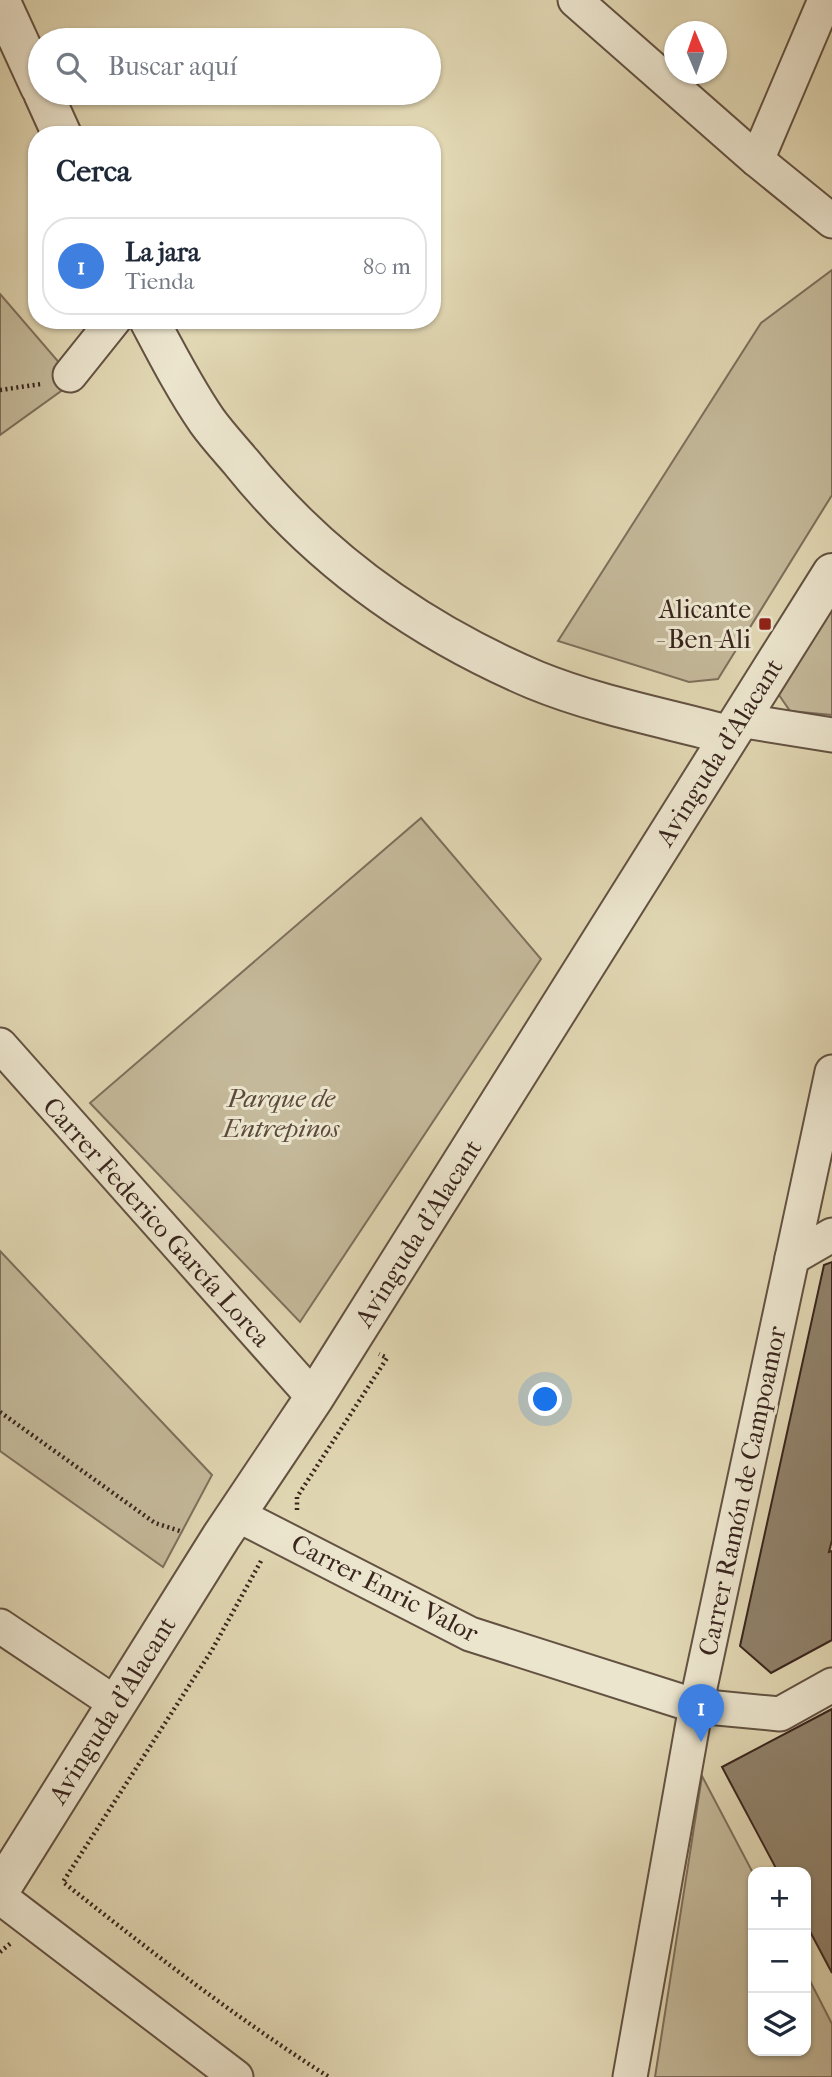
<!DOCTYPE html>
<html lang="es">
<meta charset="utf-8">
<style>
:root{--surface:#fff;--page:#f2f2f3;--text:#1f2937;--muted:#747a83;--line:#e0e1e3;--accent:#8f2418}
body{margin:0;font-family:"IM FELL French Canon",serif;background:var(--page);color:var(--text)}
.controls{position:absolute;right:21px;bottom:21px;display:grid;overflow:hidden;border-radius:14px;box-shadow:0 2px 5px #0004}
.controls button{width:63px;height:63px;display:grid;place-items:center;padding:0;border:0;border-bottom:2px solid var(--line);background:var(--surface);color:var(--text);font:35px sans-serif}
.compass{position:absolute;left:664px;top:21px;width:63px;height:63px;border-radius:50%;background:var(--surface);box-shadow:0 2px 5px #0004;rotate:358deg}
.you{position:absolute;left:546px;top:1400px;width:24px;height:24px;margin:-18px;border:5px solid #fff;border-radius:50%;background:#1a73e8;box-shadow:0 0 0 10px #1a73e833}
.badge{display:grid;place-items:center;width:46px;height:46px;border-radius:50%;background:var(--accent);color:#fff;font-size:23px;font-weight:700}
.pin{position:absolute;translate:-50% -58px;filter:drop-shadow(0 2px 4px #0008)}
.pin::after{content:'';position:absolute;top:37px;width:24px;height:21px;background:inherit;clip-path:polygon(0 0,100% 0,50% 100%)}
.list{margin:0;padding:0;list-style:none}
h2{display:flex;justify-content:space-between;align-items:center;height:91px;margin:0;padding:0 28px;font-size:30px}
h2 small{font-size:23px;font-weight:400;color:var(--muted)}
.list li{display:grid;grid-template-columns:46px 1fr auto;gap:21px;align-items:center;box-sizing:border-box;height:98px;margin:0 14px 14px;padding:0 14px;border:2px solid var(--line);border-radius:28px}
.list b{display:block;font-size:26px;white-space:nowrap}
.list p{margin:0;font-size:23px;white-space:nowrap;color:var(--muted)}
.list em{font-size:23px;font-style:normal;color:var(--muted)}
.icon{flex:none;width:38px;height:38px;fill:none;stroke:currentColor;stroke-width:2;stroke-linecap:round;stroke-linejoin:round}
.map{position:relative;flex:none;width:832px;height:2077px;overflow:hidden}
.search{position:absolute;background:var(--surface);box-shadow:0 2px 5px #0004;left:28px;top:28px;width:413px;height:77px;display:flex;align-items:center;gap:18px;box-sizing:border-box;padding:0 24px;border-radius:38px;color:var(--muted);font-size:26px}
.panel{position:absolute;background:var(--surface);box-shadow:0 2px 5px #0004;left:28px;top:126px;width:413px;height:203px;border-radius:28px}
.map>svg:first-child{display:block}
</style>
<div class="map">
<svg width="832" height="2077" viewBox="0 0 832 2077">
<rect width="100%" height="100%" fill="#e1d7b3"/>
<filter id="stains"><feTurbulence type="fractalNoise" baseFrequency=".00286" numOctaves="4"/><feColorMatrix values="0 0 0 0 .2 0 0 0 0 .09 0 0 0 0 .02 0 0 0 .5 -.17"/></filter>
<radialGradient id="worn" r=".72"><stop offset=".6" stop-color="#630" stop-opacity="0"/><stop offset="1" stop-color="#630" stop-opacity=".3"/></radialGradient>
<g fill="#c4b99a" stroke="#7e6f5c" stroke-width="2">
<path d="M832,270V495L718,679L689,682L558,641L761,323Z"/>
<path d="M0,294L75,381L0,435Z"/>
<path d="M832,609V715L790,711L779,695Z"/>
<path d="M421,818L541,959L300,1322L90,1103Z"/>
<path d="M0,1251L212,1475L163,1567L0,1451Z"/>
<path d="M702,1776L753,1873V2051H806V1973L832,2024V2077H655Z"/>
</g>
<g fill="#90826b" stroke="#39251d" stroke-width="2">
<path d="M832,1262V1540L829,1552L832,1551V1640L771,1673L740,1646L824,1265Z"/>
<path d="M832,1709V1973L806,1924V1872H778L722,1767Z"/>
</g>
<g fill="none" stroke-linecap="round" stroke-linejoin="round">
<defs>
<g id="minor">
<path d="M575,0L757,160L832,221"/>
<path d="M757,160L825,0"/>
<path d="M70,375L114,320"/>
<path d="M739,720L832,735"/>
<path d="M0,1045L314,1398"/>
<path d="M792,1258L832,1235"/>
<path d="M236,1514L470,1634L696,1706L780,1714L832,1685"/>
<path d="M0,1626L115,1703"/>
<path d="M0,1897L236,2077"/>
<path d="M630,2077L696,1706L832,1072"/>
</g>
<g id="tertiary">
<path d="M0,0L40,87"/>
<path d="M43,93L62,135"/>
<path d="M149,320C167,354 185,389 207,421C217,435 230,449 241,462C319,559 420,631 535,680C596,705 665,718 728,735"/>
<path d="M0,1890L221,1537L314,1398L832,573"/>
</g>
</defs>
<use href="#minor" stroke="#635242" stroke-width="37"/>
<use href="#tertiary" stroke="#635242" stroke-width="42"/>
<g stroke="#39251d" stroke-width="4.5" stroke-dasharray="2 3.5" stroke-linecap="butt">
<path d="M0,390L41,384"/>
<path d="M0,1412L155,1523L183,1532"/>
<path d="M297,1510V1497L387,1358L379,1354"/>
<path d="M261,1561L212,1650L63,1882C149,1950 236,2018 329,2077"/>
<path d="M0,1952L11,1943"/>
</g>
<use href="#minor" stroke="#ece5ce" stroke-width="33"/>
<use href="#tertiary" stroke="#ece5ce" stroke-width="38"/>
</g>
<rect fill="#8f2418" stroke="#ece5ce" stroke-width="2.5" x="758" y="617" width="14" height="14" rx="3.5"/>
<g text-anchor="middle" stroke-width="6" stroke-linejoin="round" paint-order="stroke">
<g font-size="26" fill="#39251d" stroke="#ece5ce" text-anchor="end">
<text x="751" y="618">Alicante<tspan x="751" dy="30">- Ben-Ali</tspan></text>
</g>
<g font-size="26" fill="#39251d" stroke="#ece5ce">
<text transform="translate(719 752) rotate(-58)" y="9">Avinguda d'Alacant</text>
<text transform="translate(157 1222) rotate(48)" y="9">Carrer Federico García Lorca</text>
<text transform="translate(418 1233) rotate(-58)" y="9">Avinguda d'Alacant</text>
<text transform="translate(742 1491) rotate(-78)" y="9">Carrer Ramón de Campoamor</text>
<text transform="translate(385 1588) rotate(27)" y="9">Carrer Enric Valor</text>
<text transform="translate(112 1710) rotate(-58)" y="9">Avinguda d'Alacant</text>
</g>
<g font-size="26" font-style="italic" fill="#5c4a3c" stroke="#ece5ce">
<text x="281" y="1107">Parque de<tspan x="281" dy="30">Entrepinos</tspan></text>
</g>
</g>
<rect width="100%" height="100%" filter="url(#stains)"/>
<rect width="100%" height="100%" fill="url(#worn)"/>
</svg>
<div class="controls">
<button>+</button>
<button>−</button>
<button><svg class="icon" aria-label="layers" viewBox="0 0 24 24"><path d="M12 4l9 5-9 5-9-5zM3 14l9 5 9-5"/></svg></button>
</div>
<svg class="compass" viewBox="-18 -18 36 36"><path d="M0-13l5 13h-10z" fill="#e53935"/><path d="M0 13l5-13h-10z" fill="#747a83"/></svg>
<div class="you"></div>
<div class="pin badge" style="left:701px;top:1742px;background:#3f7fe0">1</div>
<div class="search"><svg class="icon" aria-label="search" viewBox="0 0 24 24"><circle cx="10" cy="10" r="6"/><path d="M15 15l6 6"/></svg>Buscar aquí</div>
<section class="panel">
<h2>Cerca<small></small></h2>
<ul class="list">
<li><span class="badge" style="background:#3f7fe0">1</span><div><b>La jara</b><p>Tienda</p></div><em>80 m</em></li>
</ul>
</section>
</div>
